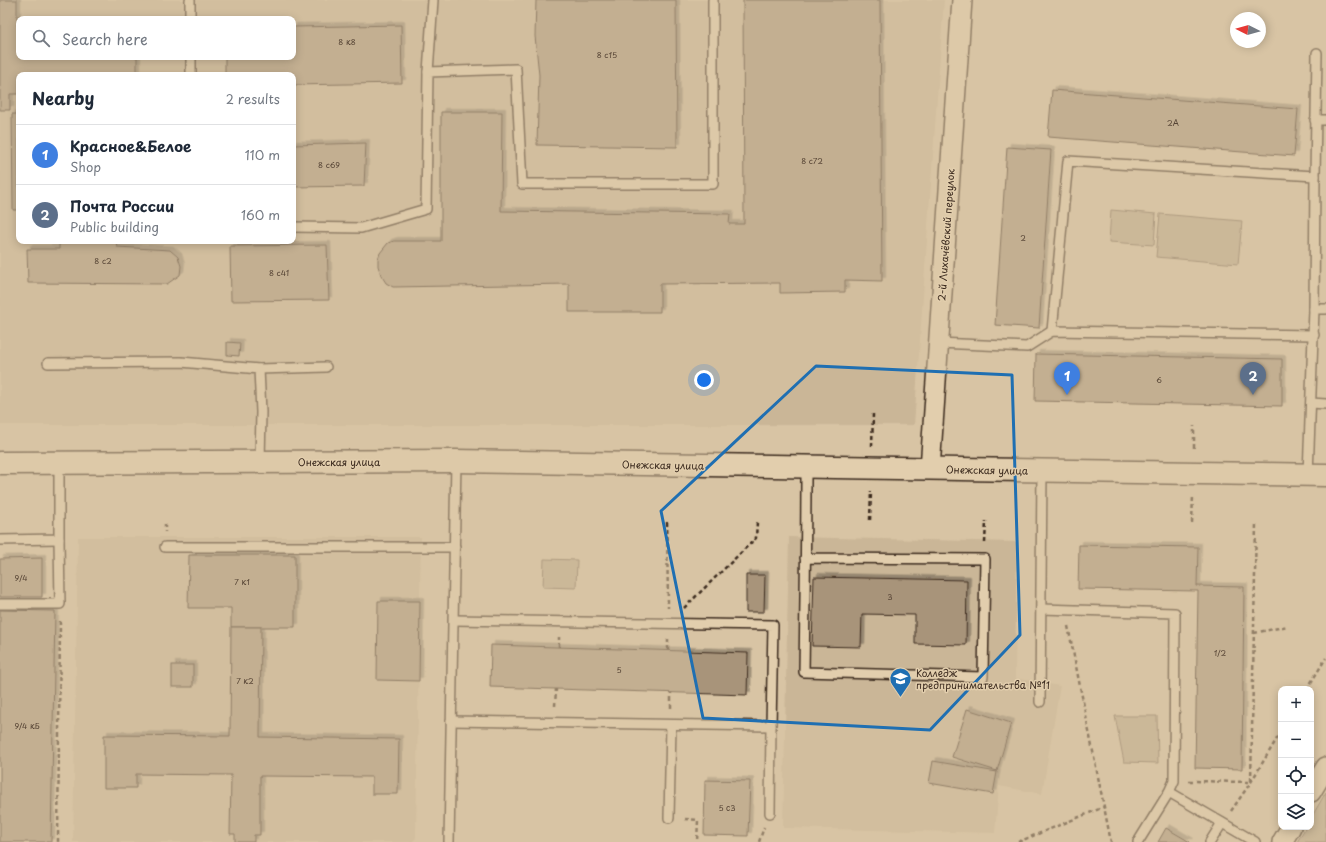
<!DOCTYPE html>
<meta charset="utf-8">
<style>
:root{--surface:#fff;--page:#f2f2f3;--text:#1f2937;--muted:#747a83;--line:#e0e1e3;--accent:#1f6fb2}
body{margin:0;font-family:"Playpen Sans",sans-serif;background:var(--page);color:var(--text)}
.controls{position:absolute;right:12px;bottom:12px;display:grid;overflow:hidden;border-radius:8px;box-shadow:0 2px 10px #0003}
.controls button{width:36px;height:36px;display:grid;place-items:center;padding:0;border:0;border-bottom:1px solid var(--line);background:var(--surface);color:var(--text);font:20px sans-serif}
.compass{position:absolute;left:1230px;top:12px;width:36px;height:36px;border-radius:50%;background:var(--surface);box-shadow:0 2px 10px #0003;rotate:276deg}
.you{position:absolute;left:704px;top:380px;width:14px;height:14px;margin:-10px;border:3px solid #fff;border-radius:50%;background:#1a73e8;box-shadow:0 0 0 6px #1a73e833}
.badge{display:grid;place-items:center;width:26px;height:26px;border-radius:50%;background:var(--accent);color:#fff;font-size:13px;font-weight:700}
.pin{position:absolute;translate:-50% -33px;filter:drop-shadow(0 1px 2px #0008)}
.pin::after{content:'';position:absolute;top:21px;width:14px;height:12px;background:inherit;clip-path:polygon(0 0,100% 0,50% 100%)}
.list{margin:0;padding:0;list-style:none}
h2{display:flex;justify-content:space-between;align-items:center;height:52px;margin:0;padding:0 16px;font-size:17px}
h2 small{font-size:13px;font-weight:400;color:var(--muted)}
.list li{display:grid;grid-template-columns:26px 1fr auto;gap:12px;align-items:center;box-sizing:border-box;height:60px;padding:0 16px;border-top:1px solid var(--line)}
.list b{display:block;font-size:15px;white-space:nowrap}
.list p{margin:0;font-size:13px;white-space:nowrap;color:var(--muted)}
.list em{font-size:13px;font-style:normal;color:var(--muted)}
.icon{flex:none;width:22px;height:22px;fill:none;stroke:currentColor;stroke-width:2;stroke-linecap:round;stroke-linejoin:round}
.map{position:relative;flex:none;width:1326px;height:842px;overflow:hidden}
.search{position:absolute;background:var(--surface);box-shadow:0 2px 10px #0003;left:16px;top:16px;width:280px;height:44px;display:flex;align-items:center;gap:10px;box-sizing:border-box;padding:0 14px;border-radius:8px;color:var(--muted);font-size:15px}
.panel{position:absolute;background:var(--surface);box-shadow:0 2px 10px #0003;left:16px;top:72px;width:280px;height:172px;border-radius:8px}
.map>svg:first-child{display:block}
</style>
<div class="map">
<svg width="1326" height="842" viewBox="0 0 1326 842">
<defs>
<filter id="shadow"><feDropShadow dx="3.5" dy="-3.5" stdDeviation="0" flood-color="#0004"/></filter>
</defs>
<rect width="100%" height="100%" fill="#d8c4a4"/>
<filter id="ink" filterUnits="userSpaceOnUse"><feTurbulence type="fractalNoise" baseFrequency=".025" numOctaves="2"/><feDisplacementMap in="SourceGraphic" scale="8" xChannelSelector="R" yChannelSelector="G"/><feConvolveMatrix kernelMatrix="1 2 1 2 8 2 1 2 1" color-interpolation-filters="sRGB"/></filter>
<g filter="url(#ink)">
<g fill="#cab697" fill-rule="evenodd">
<path d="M0,0H944L914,425H0ZM19,19H293V57H19ZM19,75H293V241H19Z"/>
<path d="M78,537H421L416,838L412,842H73Z"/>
<path d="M789,537L1017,542L1015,678L1060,686L1042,794L999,786L995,833L783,828Z"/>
</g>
<g fill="#bba88b" stroke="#7b6954">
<path d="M1111,210L1156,214L1154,245L1109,242Z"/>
<path d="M1160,214L1242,221L1238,264L1156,257Z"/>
<path d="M544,559L577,560L576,588L543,587Z"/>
<path d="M1115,716H1157L1158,763L1124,762Z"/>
<path d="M1326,792V842H1297L1306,827H1311V818Z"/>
</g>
<g fill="#a8947a" stroke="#3b2a1e" filter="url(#shadow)">
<path d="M0,0H17V26H19V57H137V75H19V94H10V110H0Z"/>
<path d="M536,0H676L677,147L537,145L539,75L535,36Z"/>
<path d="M743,0H880L882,281L845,280V292L780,293V283L660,284V312H569V284L393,287L386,283L381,275L378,266V259L380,253L388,243L394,241H441V112H502L501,211L730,214L729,224H744Z"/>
<path d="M401,25L402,83L293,85V75H225V57H293V27Z"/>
<path d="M1052,90L1298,109L1294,156L1048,137Z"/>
<path d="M12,114H19V210H13Z"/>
<path d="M366,143L364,186L293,187V145Z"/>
<path d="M1007,147L1051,150L1039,328L995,325Z"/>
<path d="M59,241H116L117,247L170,250L178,257L181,266L180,275L167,284L28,283L27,249H59Z"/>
<path d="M327,245L329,300L231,301L230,246Z"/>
<path d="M227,342L240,343L239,356L227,355Z"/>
<path d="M1036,354L1282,359V406L1035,401Z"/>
<path d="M1079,545L1198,547L1197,586L1244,587L1242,769L1195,768L1198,591L1078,589Z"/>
<path d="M189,555H295V627H231V608H188Z"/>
<path d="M42,558V597H0V559Z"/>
<path d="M746,575H765L764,612H746Z"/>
<path d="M814,577L967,580L966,645L915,644V615L862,614L861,647L812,646Z"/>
<path d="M378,601H420L419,681L377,680Z"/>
<path d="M0,610L55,611L51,842H0Z"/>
<path d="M231,627H261L260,737L399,739L398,794H372V777L260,776V835H254V842H235V834H230L231,775L136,774V788H104V735L230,736Z"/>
<path d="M491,645L748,653L747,695L490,687Z"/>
<rect x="172" y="665" width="21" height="22"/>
<path d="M967,709L1011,723L997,771L952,757Z"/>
<path d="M933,761L997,772L993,794L929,783Z"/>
<path d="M705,780L750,781L748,836L704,835Z"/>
<path d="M1166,828L1190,842H1158Z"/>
</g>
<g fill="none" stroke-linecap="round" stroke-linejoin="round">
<defs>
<g id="service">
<path d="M190,0V19"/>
<path d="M191,57V75"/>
<path d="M428,72L433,0"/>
<path d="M1315,120H1326"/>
<path d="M293,227L361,228L426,209L428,72L516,69L522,184H713V0"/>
<path d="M1314,309L1315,176L1317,53"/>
<path d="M1052,331L1068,161L1315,176"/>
<path d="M938,343L1027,347L1052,331L1314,335"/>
<path d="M48,363L181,362L259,369L261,412L260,462"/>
<path d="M259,369L326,367"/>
<path d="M1311,403L1326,404"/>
<path d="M1308,475L1314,309H1326"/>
<path d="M0,540L59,539V463"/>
<path d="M165,547H455"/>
<path d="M805,558L985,559L983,677L804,672C805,604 806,536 806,467"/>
<path d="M0,604H60L59,539"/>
<path d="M1041,609L1175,613L1174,781L1169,792"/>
<path d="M1040,702L1042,471"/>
<path d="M451,721L771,726L773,625L454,620"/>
<path d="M770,813L771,726"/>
<path d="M669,818L671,725"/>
<path d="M449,842L456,461"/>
<path d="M1138,842L1169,792L1255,842"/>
<path d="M1210,842L1222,823"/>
</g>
<g id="minor">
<path d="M930,469L962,0"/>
<path d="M1311,792L1326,767"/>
<path d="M1282,842L1291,827"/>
</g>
<path id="secondary" d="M0,463L456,461L1326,475"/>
</defs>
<use href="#service" stroke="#3b2a1e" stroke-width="12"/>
<use href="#minor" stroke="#3b2a1e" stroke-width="22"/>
<use href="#secondary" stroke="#3b2a1e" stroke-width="25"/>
<g stroke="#3b2a1e" stroke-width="2.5" stroke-dasharray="4 3" stroke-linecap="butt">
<path d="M872,446L873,414"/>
<path d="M1194,448V426"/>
<path d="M870,520L871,491"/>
<path d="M667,522L668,608"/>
<path d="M1192,523L1193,495"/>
<path d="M165,524V532"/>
<path d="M985,543L986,521"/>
<path d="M684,608L756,538L757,522"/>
<path d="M1068,626L1111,842"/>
<path d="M1254,633L1288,626"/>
<path d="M668,639V650"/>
<path d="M559,647V637"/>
<path d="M1307,689L1326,658"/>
<path d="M555,706L556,689"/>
<path d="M671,708V693"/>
<path d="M1189,781L1251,782L1256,522"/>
<path d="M1231,811L1251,782L1281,732"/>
<path d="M685,819L698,820L697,842"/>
<path d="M58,842L60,621"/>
<path d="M759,842L764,827"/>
<path d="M1018,842L1104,807"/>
</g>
<use href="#service" stroke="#e2cead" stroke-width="9"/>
<use href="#minor" stroke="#e2cead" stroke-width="19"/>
<use href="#secondary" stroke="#e2cead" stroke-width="22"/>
</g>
</g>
<path d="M0 0H1326V842H0ZM816,366L1012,375L1020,635L930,730L703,718L661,511Z" fill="#d8c4a4" fill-opacity=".55" fill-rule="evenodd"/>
<path fill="none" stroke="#1f6fb2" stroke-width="3" stroke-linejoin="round" d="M816,366L1012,375L1020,635L930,730L703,718L661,511Z"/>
<defs>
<symbol id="university-pin" viewBox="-11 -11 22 30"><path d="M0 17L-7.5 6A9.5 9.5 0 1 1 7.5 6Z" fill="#1f6fb2" stroke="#e2cead"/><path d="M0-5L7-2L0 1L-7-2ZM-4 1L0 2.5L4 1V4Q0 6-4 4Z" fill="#fff"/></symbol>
</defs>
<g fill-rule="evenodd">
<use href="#university-pin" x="888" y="666" width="25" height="34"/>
</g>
<g text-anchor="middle" stroke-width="3" stroke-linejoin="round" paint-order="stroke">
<g font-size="8" fill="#564435">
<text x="347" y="45">8 к8</text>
<text x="607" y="58">8 с15</text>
<text x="1173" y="126">2А</text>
<text x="812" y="164">8 с72</text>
<text x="329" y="168">8 с69</text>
<text x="1023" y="241">2</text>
<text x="103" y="264">8 с2</text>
<text x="279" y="276">8 с41</text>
<text x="1159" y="383">6</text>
<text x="21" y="581">9/4</text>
<text x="242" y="585">7 к1</text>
<text x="890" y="600">3</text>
<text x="1220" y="656">1/2</text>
<text x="619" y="673">5</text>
<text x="245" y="684">7 к2</text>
<text x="27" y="729">9/4 кБ</text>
<text x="727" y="811">5 с3</text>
</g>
<g font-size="10" fill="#3b2a1e" stroke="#e2cead">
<text transform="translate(946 235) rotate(-86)" y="4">2-й Лихачёвский переулок</text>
<text x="339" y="466">Онежская улица</text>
<text transform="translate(663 465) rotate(1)" y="4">Онежская улица</text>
<text transform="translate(987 470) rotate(1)" y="4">Онежская улица</text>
</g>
<g font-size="10" fill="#3b2a1e" stroke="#e2cead" text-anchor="start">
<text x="916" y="677">Колледж<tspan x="916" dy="12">предпринимательства №11</tspan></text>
</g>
</g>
</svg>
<div class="controls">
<button>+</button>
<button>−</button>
<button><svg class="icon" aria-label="locate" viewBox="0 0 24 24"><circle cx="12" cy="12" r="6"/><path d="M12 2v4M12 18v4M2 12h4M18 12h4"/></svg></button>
<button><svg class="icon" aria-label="layers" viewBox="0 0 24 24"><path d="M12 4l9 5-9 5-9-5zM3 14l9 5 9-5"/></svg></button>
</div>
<svg class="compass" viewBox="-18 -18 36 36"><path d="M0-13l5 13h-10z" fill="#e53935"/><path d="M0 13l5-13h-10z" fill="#747a83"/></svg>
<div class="you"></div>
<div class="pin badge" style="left:1067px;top:395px;background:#3f7fe0">1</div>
<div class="pin badge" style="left:1253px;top:395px;background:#5c6f8a">2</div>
<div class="search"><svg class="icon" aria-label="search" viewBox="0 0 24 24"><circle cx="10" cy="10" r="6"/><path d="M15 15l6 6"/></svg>Search here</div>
<section class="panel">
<h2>Nearby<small>2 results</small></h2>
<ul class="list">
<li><span class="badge" style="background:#3f7fe0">1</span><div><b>Красное&amp;Белое</b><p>Shop</p></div><em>110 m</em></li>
<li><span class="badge" style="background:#5c6f8a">2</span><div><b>Почта России</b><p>Public building</p></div><em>160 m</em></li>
</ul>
</section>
</div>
